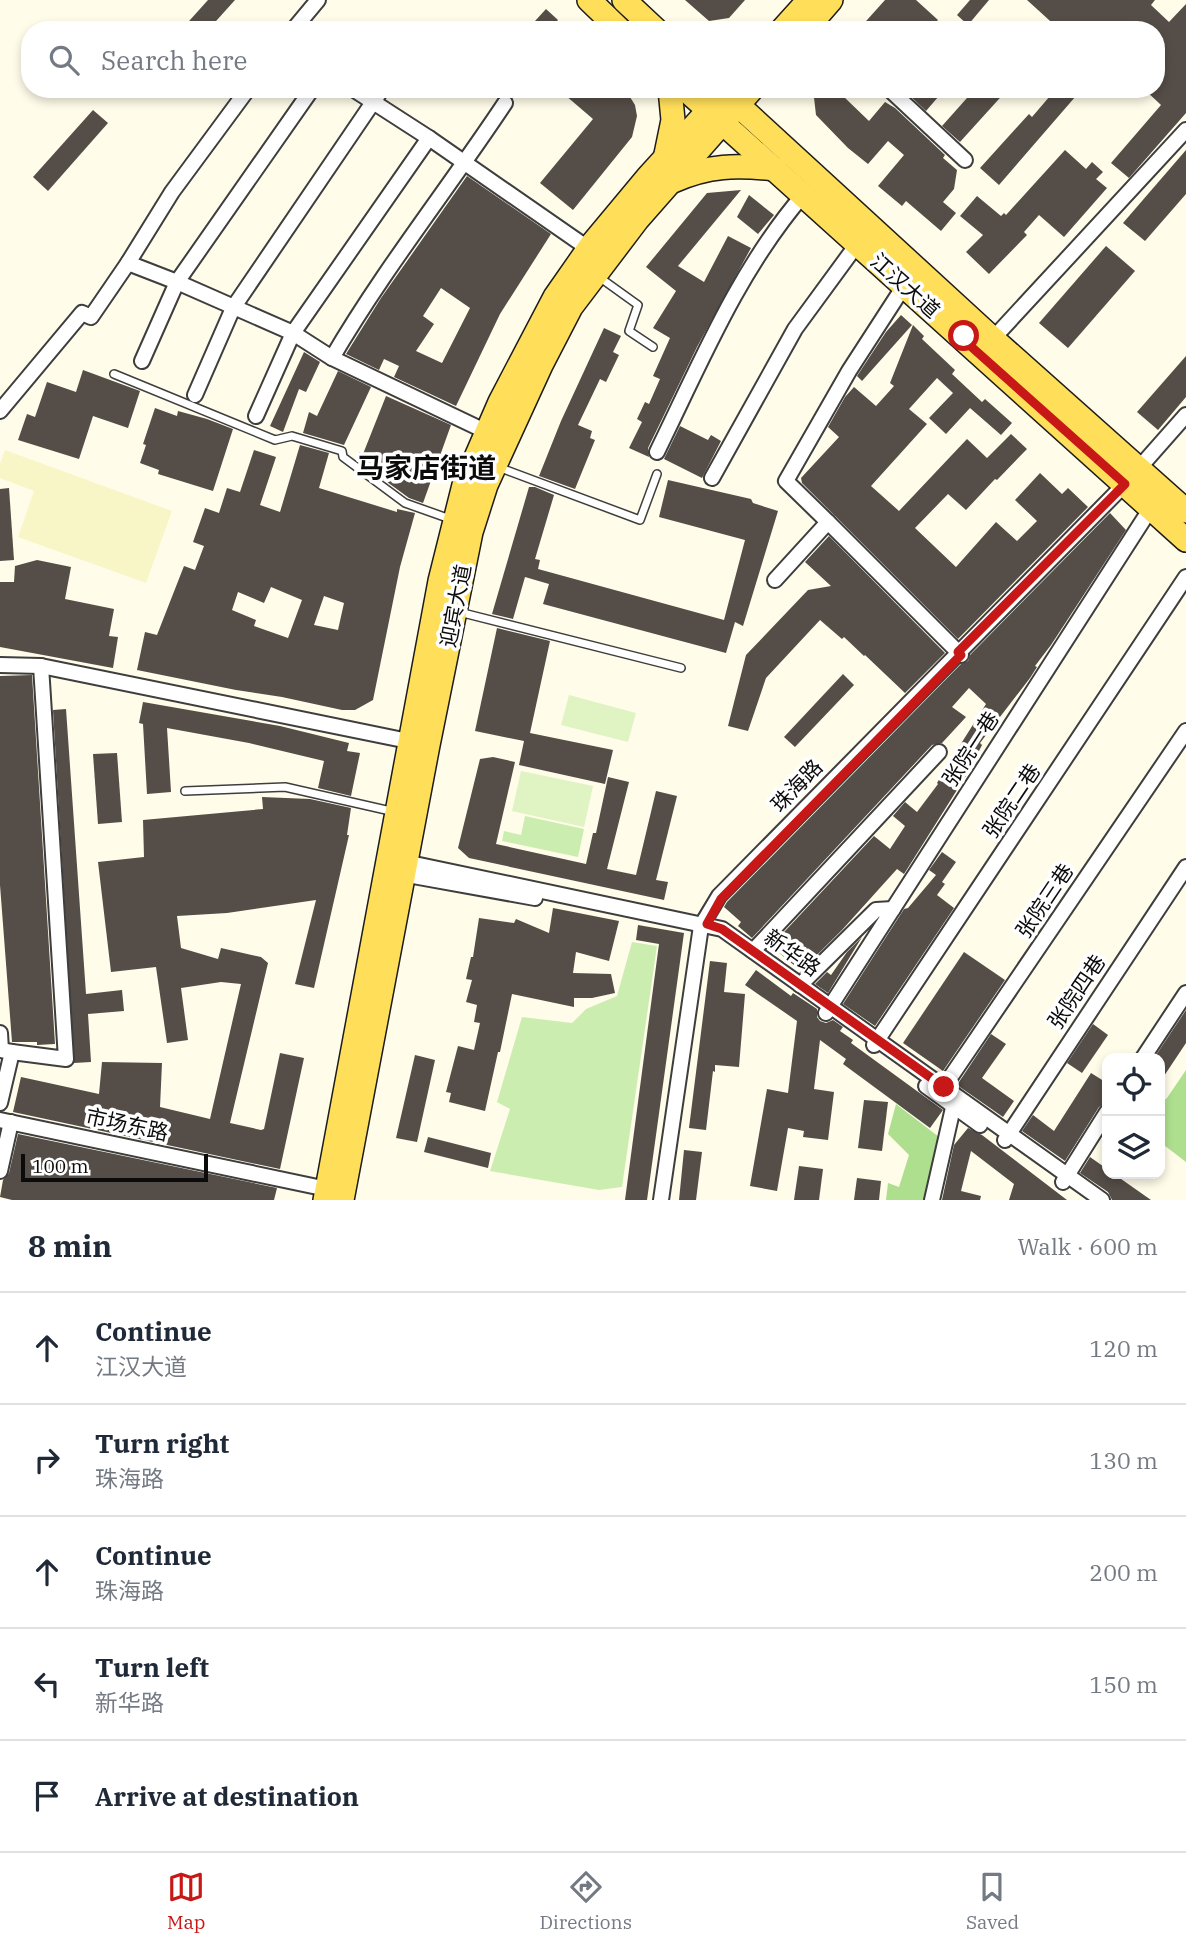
<!DOCTYPE html>
<meta charset="utf-8">
<style>
:root{--surface:#fff;--page:#f2f2f3;--text:#1f2937;--muted:#747a83;--line:#e0e1e3;--accent:#c71817}
body{margin:0;font-family:"IBM Plex Serif","Noto Sans SC",serif;background:var(--page);color:var(--text)}
.controls{position:absolute;right:21px;bottom:21px;display:grid;overflow:hidden;border-radius:14px;box-shadow:0 4px 10px #0003}
.controls button{width:63px;height:63px;display:grid;place-items:center;padding:0;border:0;border-bottom:2px solid var(--line);background:var(--surface);color:var(--text);font:35px sans-serif}
.scale{position:absolute;left:21px;bottom:18px;width:187px;box-sizing:border-box;padding-left:7px;border:4px solid #0b0b0b;border-top:0;font-size:19px;line-height:24px;white-space:nowrap;color:#0b0b0b;-webkit-text-stroke:5px #fff;paint-order:stroke}
.stop{position:absolute;width:21px;height:21px;margin:-16px;border:5px solid #c71817;border-radius:50%;background:#fff}
.stop.end{background:#c71817;border-color:#fff;box-shadow:0 2px 7px #0008}
.list{margin:0;padding:0;list-style:none}
h2{display:flex;justify-content:space-between;align-items:center;height:91px;margin:0;padding:0 28px;font-size:30px}
h2 small{font-size:23px;font-weight:400;color:var(--muted)}
.list li{display:grid;grid-template-columns:46px 1fr auto;gap:21px;align-items:center;box-sizing:border-box;height:112px;padding:0 28px;border-top:2px solid var(--line)}
.list b{display:block;font-size:26px;white-space:nowrap}
.list p{margin:0;font-size:23px;white-space:nowrap;color:var(--muted)}
.list em{font-size:23px;font-style:normal;color:var(--muted)}
.icon{flex:none;width:38px;height:38px;fill:none;stroke:currentColor;stroke-width:2;stroke-linecap:round;stroke-linejoin:round}
.map{position:relative;flex:none;width:1186px;height:1200px;overflow:hidden}
.search{position:absolute;background:var(--surface);box-shadow:0 4px 10px #0003;left:21px;right:21px;top:21px;height:77px;display:flex;align-items:center;gap:18px;box-sizing:border-box;padding:0 24px;border-radius:28px;color:var(--muted);font-size:26px}
.sheet{height:651px;background:var(--surface)}
nav{display:flex;justify-content:space-around;align-items:center;box-sizing:border-box;height:98px;border-top:2px solid var(--line);background:var(--surface);font-size:19px;color:var(--muted)}
nav a{display:grid;justify-items:center;gap:4px}
nav .on{color:var(--accent)}
.map>svg:first-child{display:block}
</style>
<div class="map">
<svg width="1186" height="1200" viewBox="0 0 1186 1200">
<rect width="100%" height="100%" fill="#fffcea"/>
<path fill="#f8f6c7" d="M5,450L172,511L146,583L18,537L34,491L0,478V464Z"/>
<g fill="#ccedb0">
<path d="M525,816L584,829L578,857L502,841L504,831L521,835Z"/>
<path d="M632,942L657,946L622,1187L599,1190L490,1171L510,1109L497,1102L522,1017L572,1023L586,1009L617,996Z"/>
</g>
<g fill="#aedf8e">
<path d="M1186,1070V1162L1160,1142V1099L1163,1101L1167,1098Z"/>
<path d="M896,1104L939,1137L925,1200H886L888,1183L899,1187L909,1155L888,1134Z"/>
</g>
<g fill="#e0f3c3">
<path d="M569,695L636,713L628,742L561,725Z"/>
<path d="M521,771L593,786L584,827L512,811Z"/>
</g>
<g fill="#554d47" fill-rule="evenodd">
<path d="M208,0H235L208,30H181Z"/>
<path d="M685,0H745L729,18L709,21Z"/>
<path d="M885,0H916L938,20L929,30H858Z"/>
<path d="M970,0H989L968,25L957,15Z"/>
<path d="M1027,0H1155L1151,5L1169,22L1186,4V113L1129,178L1111,163L1161,105L1144,89H1156V30H1060Z"/>
<path d="M546,9L558,20L549,30H545L535,21Z"/>
<path d="M558,89H625L635,105L637,116L632,137L573,210L540,183L593,119Z"/>
<path d="M813,89H844L843,96L869,121L885,102L895,108L945,155L943,158L957,170L954,189L943,202L956,213L941,231L906,201L902,206L878,186L904,155L888,141L868,164L848,148L816,115Z"/>
<path d="M912,89H945L926,111L908,94Z"/>
<path d="M975,89H1008L960,142L942,126Z"/>
<path d="M1056,89H1082L999,185L980,168L1029,114L1032,117Z"/>
<path d="M93,110L108,123L48,191L33,177Z"/>
<path d="M1065,150L1086,169L1092,162L1103,172L1096,179L1107,188L1064,237L1039,215L1024,232L1027,235L989,274L966,252L983,235L960,216L977,196L1001,216L1004,213L1006,215Z"/>
<path d="M1186,150V194L1145,241L1123,223Z"/>
<path d="M467,176L551,234L500,314L456,406L394,377L399,366L384,359L379,370L346,354L381,298ZM441,288L470,308L442,363L416,351L434,324L423,316Z"/>
<path d="M741,190L678,266L704,282L728,236L751,248L697,347L648,448L649,457L629,448L642,422L637,419L645,402L649,404L660,379L653,376L670,338L653,328L676,291L646,267L707,193Z"/>
<path d="M749,195L774,215L758,234L737,217Z"/>
<path d="M1106,246L1135,271L1068,348L1039,323Z"/>
<path d="M901,315L912,325L862,381L857,376L886,332Z"/>
<path d="M913,325L924,336L922,339L955,370L952,374L982,402L985,399L1012,423L1001,435L970,408L946,434L929,418L953,393L937,378L909,409L927,424L871,486L899,511L967,439L987,458L1011,434L1027,449L997,480L995,479L966,510L948,494L915,528L956,567L996,522L1017,541L1037,521L1015,500L1040,473L1062,494L1068,488L1088,507L958,639L802,483L801,478L839,437L828,427L845,397L854,387L876,406L894,386L890,383Z"/>
<path d="M604,328L621,336L613,352L619,355L606,382L600,379L578,425L592,431L590,438L595,440L575,489L539,476L561,421Z"/>
<path d="M304,352L320,362L306,392L299,389L283,432L270,426Z"/>
<path d="M1186,356V397L1158,430L1137,412Z"/>
<path d="M83,370L140,391L128,428L93,416L79,459L18,440L27,414L35,417L47,382L76,392Z"/>
<path d="M338,371L371,387L344,445L303,433L309,412L317,416Z"/>
<path d="M386,396L451,425L423,503L409,498L357,460L359,452L363,454Z"/>
<path d="M155,408L177,416L178,411L207,419L233,429L213,491L158,474L159,470L140,463L146,445L143,444Z"/>
<path d="M680,426L708,440L711,435L721,441L702,478L664,459Z"/>
<path d="M300,445L329,453L319,488L397,512V509L415,513L400,567L373,700L355,710H342L282,697L236,690L137,670L145,632L157,635L184,566L195,570L204,546L193,542L205,508L219,513L227,488L240,492L254,450L276,457L260,505L280,512ZM271,587L302,600L288,638L254,626L256,620L232,610L238,592L264,603ZM324,596L344,603L338,630L314,625Z"/>
<path d="M668,480L751,499L753,503L778,511L743,626L735,622L726,653L543,604L549,584L525,577L513,619L492,614L529,487H535L554,495L535,559L540,560L538,569L724,620L745,540L659,517Z"/>
<path d="M9,488L14,560L0,561V489Z"/>
<path d="M1110,513L1126,530L1051,645L1035,666L1037,667L1030,678L980,743L982,745L969,771L904,874L897,869L842,930L801,971L771,946L874,836L890,849L905,826L893,816L905,802L917,812L938,784L937,783L952,758L986,704L969,688L952,707L966,717L942,743L932,745L752,938L738,926L741,922L724,907L727,902L961,664L968,661L970,655Z"/>
<path d="M829,536L945,653L905,693L865,655L864,656L844,637L842,639L820,620L766,678L748,731L728,726L746,655L808,590L831,586L805,562Z"/>
<path d="M37,560L71,567L65,599L114,609L109,636L118,637L113,668L0,647V582H14L15,566Z"/>
<path d="M497,628L550,641L530,733L613,750L605,784L519,765L524,741L475,731Z"/>
<path d="M843,674L854,685L795,747L784,737Z"/>
<path d="M32,675L55,1044L37,1045V1042H12L0,885V676Z"/>
<path d="M143,702L280,726L349,743L347,751L360,753L351,796L318,788L324,761L249,743L167,728L171,792L147,794L143,724L139,723Z"/>
<path d="M66,709L86,994L122,990L124,1011L88,1014L91,1062L74,1063L53,710Z"/>
<path d="M117,753L122,822L98,824L93,754Z"/>
<path d="M493,757L515,762L496,844L586,864L593,833H596L608,777L629,782L607,869L636,875L656,791L677,796L656,880L668,882L664,900L469,858L458,848L480,759Z"/>
<path d="M262,797L310,799L351,808L347,835H349L314,988L295,984L316,900L227,913L177,916L181,948L218,959L221,948L261,957L268,963L230,1123L261,1130L264,1129L280,1053L304,1058L280,1169L13,1112L21,1077L99,1094L102,1062L162,1063L160,1107L210,1119L241,984L221,982L181,988L188,1040L167,1043L156,967L111,972L98,862L144,857L143,820L263,809Z"/>
<path d="M942,852L956,862L942,882L945,884L937,895L954,908L875,1026L843,1004L904,909L908,908L936,875L929,870Z"/>
<path d="M553,908L619,921L609,961L576,952L573,973L611,974L615,993L592,998H574V1007L512,994L500,1052H498L485,1111L449,1102L451,1093L446,1092L458,1046L474,1050L480,1023L474,1022L477,1005L466,1002L472,980L466,979L471,957H473L479,918L514,923L516,919L549,933Z"/>
<path d="M638,925L684,933L647,1200H625L659,944L636,940Z"/>
<path d="M862,937L828,993L815,984L827,972L831,975L847,952Z"/>
<path d="M964,952L1005,980L943,1071L903,1043Z"/>
<path d="M710,961L727,963L724,992L745,994L739,1067L715,1065V1072L713,1071L706,1130L689,1128Z"/>
<path d="M756,970L791,996L793,993L817,1009V1017L820,1021L826,1023L833,1020L843,1027L840,1031L853,1040L851,1043L943,1110L930,1128L843,1064L846,1059L820,1040L814,1089L834,1092L828,1140L803,1137L804,1131L788,1128L777,1191L750,1186L767,1089L788,1093L797,1021L745,985Z"/>
<path d="M1186,1010V1043L1160,1082V1058H1154Z"/>
<path d="M1093,1024L1108,1035L1082,1073L1067,1063Z"/>
<path d="M991,1034L1006,1044L982,1078L1014,1101L1003,1117L957,1085Z"/>
<path d="M415,1055L435,1060L417,1142L396,1138Z"/>
<path d="M1091,1073L1107,1083V1102L1099,1107L1065,1161L1022,1131L1033,1115L1054,1131Z"/>
<path d="M864,1100L888,1102L882,1151L858,1148Z"/>
<path d="M968,1128L982,1135L1067,1200H1009L1014,1184L971,1151L961,1191L981,1196L980,1200H942L954,1145Z"/>
<path d="M18,1134L277,1188L274,1200H12L0,1197L3,1180L9,1173Z"/>
<path d="M428,1137L491,1153L488,1168L424,1152Z"/>
<path d="M684,1150L702,1152L696,1200H679Z"/>
<path d="M1090,1157L1107,1169V1174H1114L1151,1200H1112L1108,1192L1080,1173Z"/>
<path d="M799,1166L823,1169L819,1200H794Z"/>
<path d="M857,1178L881,1181L879,1200H854Z"/>
</g>
<g fill="none" stroke-linecap="round" stroke-linejoin="round">
<defs>
<g id="service">
<path d="M599,277L638,305L629,331L653,347"/>
<path d="M114,374L275,440L292,436L342,451L343,457L405,503L453,520"/>
<path d="M498,467L640,520L657,474"/>
<path d="M459,612L681,668"/>
<path d="M185,791L285,787L395,812"/>
</g>
<g id="minor">
<path d="M293,30L318,0"/>
<path d="M353,89L429,138L589,249"/>
<path d="M889,89L965,160"/>
<path d="M128,263L177,282L293,333L332,358L487,432"/>
<path d="M989,343L1186,130"/>
<path d="M332,358C384,269 448,189 505,103"/>
<path d="M142,361L177,282L312,89"/>
<path d="M195,395L233,308L382,89"/>
<path d="M0,411L82,313L91,317L128,263L172,192L248,89"/>
<path d="M256,416L293,333L429,138"/>
<path d="M657,452C700,364 739,269 804,194"/>
<path d="M712,478L795,329L858,243"/>
<path d="M828,522L786,481L849,371L904,286"/>
<path d="M775,580L828,522L961,655"/>
<path d="M0,665L41,666L418,743"/>
<path d="M405,862L722,929L1102,1200"/>
<path d="M402,874L535,898"/>
<path d="M753,951L939,752"/>
<path d="M800,985L876,910L893,909"/>
<path d="M826,1013L1151,508"/>
<path d="M0,1033L1,1050"/>
<path d="M874,1045L1186,577"/>
<path d="M0,1050L12,1052L0,1103"/>
<path d="M12,1052L66,1059L41,666"/>
<path d="M1143,1058L1186,993"/>
<path d="M926,1086L980,1125"/>
<path d="M939,1094L1186,731"/>
<path d="M0,1120L327,1189"/>
<path d="M1005,1140L1186,867"/>
<path d="M0,1171L11,1122"/>
<path d="M1063,1182L1107,1112"/>
<path d="M661,1200L701,926L719,896L1125,484L1186,415"/>
<path d="M932,1200L955,1099"/>
</g>
<g id="primary">
<path d="M589,0L620,30"/>
<path d="M624,0L656,30"/>
<path d="M782,30L809,0"/>
<path d="M805,30L831,0"/>
<path d="M685,89L1186,540"/>
<path d="M727,95L993,339L1186,511"/>
<path d="M665,159L673,120L670,89"/>
<path d="M673,181C709,165 736,165 775,169"/>
<path d="M325,1200L440,581L464,485L500,402L555,297L592,244L647,178L728,89"/>
<path d="M342,1200L428,745L471,532L486,485L541,365L571,307L637,220L752,89"/>
</g>
</defs>
<use href="#service" stroke="#3e3e3e" stroke-width="10"/>
<use href="#minor" stroke="#3e3e3e" stroke-width="18"/>
<use href="#primary" stroke="#1c1c1c" stroke-width="26"/>
<use href="#service" stroke="#fff" stroke-width="7"/>
<use href="#minor" stroke="#fff" stroke-width="14"/>
<use href="#primary" stroke="#ffdf5a" stroke-width="23"/>
</g>
<g fill="none" stroke-linecap="round" stroke-linejoin="round">
<path stroke="#c71817" stroke-width="9" d="M944,1087L722,929L707,924L721,899L961,655L958,652L1125,484L957,334L964,336"/>
</g>
<g text-anchor="middle" stroke-width="7" stroke-linejoin="round" paint-order="stroke">
<g font-size="21" fill="#0b0b0b" stroke="#fff">
<text transform="translate(905 286) rotate(42)" y="7">江汉大道</text>
<text transform="translate(456 606) rotate(-79)" y="7">迎宾大道</text>
<text transform="translate(971 749) rotate(-57)" y="7">张院一巷</text>
<text transform="translate(797 786) rotate(-46)" y="7">珠海路</text>
<text transform="translate(1012 801) rotate(-56)" y="7">张院二巷</text>
<text transform="translate(1045 901) rotate(-56)" y="7">张院三巷</text>
<text transform="translate(792 953) rotate(36)" y="7">新华路</text>
<text transform="translate(1077 992) rotate(-56)" y="7">张院四巷</text>
<text transform="translate(127 1125) rotate(12)" y="7">市场东路</text>
</g>
<g font-size="28" font-weight="bold" fill="#0b0b0b" stroke="#fff">
<text x="426" y="478">马家店街道</text>
</g>
</g>
</svg>
<div class="controls">
<button><svg class="icon" aria-label="locate" viewBox="0 0 24 24"><circle cx="12" cy="12" r="6"/><path d="M12 2v4M12 18v4M2 12h4M18 12h4"/></svg></button>
<button><svg class="icon" aria-label="layers" viewBox="0 0 24 24"><path d="M12 4l9 5-9 5-9-5zM3 14l9 5 9-5"/></svg></button>
</div>
<div class="scale">100 m</div>
<div class="stop" style="left:964px;top:336px"></div>
<div class="stop end" style="left:944px;top:1087px"></div>
<div class="search"><svg class="icon" aria-label="search" viewBox="0 0 24 24"><circle cx="10" cy="10" r="6"/><path d="M15 15l6 6"/></svg>Search here</div>
</div>
<section class="sheet">
<h2>8 min<small>Walk · 600 m</small></h2>
<ul class="list">
<li><svg class="icon" aria-label="ahead" viewBox="0 0 24 24"><path d="M12 20V5M6 11l6-6 6 6"/></svg><div><b>Continue</b><p>江汉大道</p></div><em>120 m</em></li>
<li><svg class="icon" aria-label="right" viewBox="0 0 24 24"><path d="M7 20v-9h11M14 6l5 5-5 5"/></svg><div><b>Turn right</b><p>珠海路</p></div><em>130 m</em></li>
<li><svg class="icon" aria-label="ahead" viewBox="0 0 24 24"><path d="M12 20V5M6 11l6-6 6 6"/></svg><div><b>Continue</b><p>珠海路</p></div><em>200 m</em></li>
<li><svg class="icon" aria-label="left" viewBox="0 0 24 24"><path d="M17 20v-9H6M10 6l-5 5 5 5"/></svg><div><b>Turn left</b><p>新华路</p></div><em>150 m</em></li>
<li><svg class="icon" aria-label="arrive" viewBox="0 0 24 24"><path d="M6 21V4h12l-3 4 3 4H6"/></svg><div><b>Arrive at destination</b></div></li>
</ul>
</section>
<nav>
<a class="on"><svg class="icon" aria-label="map" viewBox="0 0 24 24"><path d="M3 6l6-2 6 2 6-2v14l-6 2-6-2-6 2zM9 4v14M15 6v14"/></svg>Map</a>
<a><svg class="icon" aria-label="directions" viewBox="0 0 24 24"><path d="M12 3l9 9-9 9-9-9zM9 14v-3h6M13 9l2 2-2 2"/></svg>Directions</a>
<a><svg class="icon" aria-label="saved" viewBox="0 0 24 24"><path d="M7 4h10v16l-5-4-5 4z"/></svg>Saved</a>
</nav>
